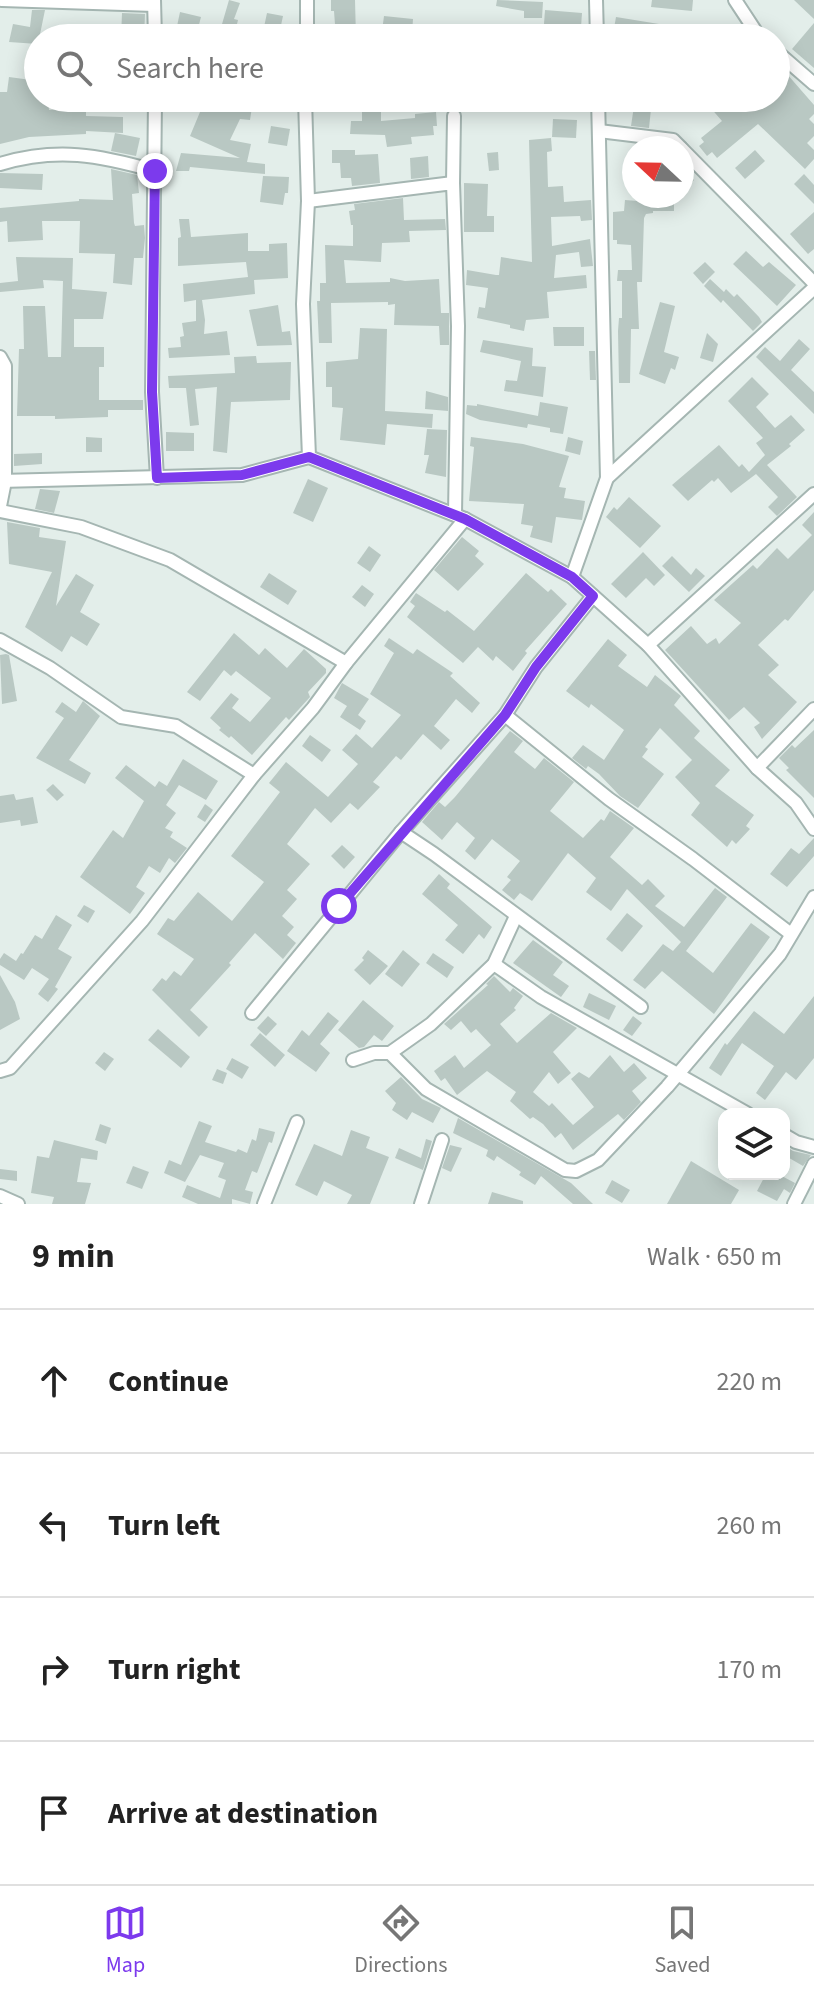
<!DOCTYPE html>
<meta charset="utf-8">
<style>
:root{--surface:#fff;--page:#f2f2f2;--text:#222;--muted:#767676;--line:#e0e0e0;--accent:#7c3aed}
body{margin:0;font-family:"Source Sans 3",sans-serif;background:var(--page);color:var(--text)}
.controls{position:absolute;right:24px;bottom:24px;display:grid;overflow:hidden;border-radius:16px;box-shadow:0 4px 20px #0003}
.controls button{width:72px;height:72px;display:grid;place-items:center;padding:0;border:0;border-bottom:2px solid var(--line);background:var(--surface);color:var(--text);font:40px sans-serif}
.compass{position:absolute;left:622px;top:136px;width:72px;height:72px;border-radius:50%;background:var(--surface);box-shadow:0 4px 20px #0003;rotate:292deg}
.stop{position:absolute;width:24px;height:24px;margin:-18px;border:6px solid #7c3aed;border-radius:50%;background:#fff}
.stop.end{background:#7c3aed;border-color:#fff;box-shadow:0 2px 8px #0008}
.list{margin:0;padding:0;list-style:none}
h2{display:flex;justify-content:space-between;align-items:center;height:104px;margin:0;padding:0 32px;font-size:34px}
h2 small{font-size:26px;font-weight:400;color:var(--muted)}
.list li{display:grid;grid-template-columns:52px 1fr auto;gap:24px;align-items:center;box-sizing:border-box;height:144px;padding:0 32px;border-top:2px solid var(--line)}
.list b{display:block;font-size:30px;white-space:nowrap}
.list em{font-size:26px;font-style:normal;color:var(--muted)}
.icon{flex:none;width:44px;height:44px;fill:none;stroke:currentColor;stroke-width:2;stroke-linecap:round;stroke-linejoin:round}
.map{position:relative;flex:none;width:814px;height:1204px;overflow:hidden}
.search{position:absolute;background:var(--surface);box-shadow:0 4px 20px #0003;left:24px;right:24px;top:24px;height:88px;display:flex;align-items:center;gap:20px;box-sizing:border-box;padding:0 28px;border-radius:44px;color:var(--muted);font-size:30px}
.sheet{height:680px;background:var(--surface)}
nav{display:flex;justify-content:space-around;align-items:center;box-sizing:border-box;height:112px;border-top:2px solid var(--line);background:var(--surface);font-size:22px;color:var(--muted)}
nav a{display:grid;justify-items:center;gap:4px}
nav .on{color:var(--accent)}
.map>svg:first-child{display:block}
</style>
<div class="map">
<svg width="814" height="1204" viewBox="0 0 814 1204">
<rect width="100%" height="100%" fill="#e3eeea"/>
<g fill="#b9c8c3">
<path d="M229,0L240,3L234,19L238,20L234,36L220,31Z"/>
<path d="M331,0H355L356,38H336L334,11H331Z"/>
<path d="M497,0L543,2L542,18H524V11L496,6Z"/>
<path d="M652,0H693L692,11L651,7Z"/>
<path d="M794,0H814V19Z"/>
<path d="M32,10H45L38,44L9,42L13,24L30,27Z"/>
<path d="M545,10L582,13L581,27L544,24Z"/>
<path d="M180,12L201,17L196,36L176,31Z"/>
<path d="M122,13L145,14L144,38H121Z"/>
<path d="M267,13L283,16L280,30L264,27Z"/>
<path d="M384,16L413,19L412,34L407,33V38H396L397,32L382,31Z"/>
<path d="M616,17L659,24L657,38L613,34Z"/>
<path d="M814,23V68L792,49Z"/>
<path d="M776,74L781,80L787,74L814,105V114L809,119L814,124V136L807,143L814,150V159L805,169L758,124L717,158L712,152L707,156L699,146L704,142L701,138L722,121L702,98H718L728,109L739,98H776Z"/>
<path d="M9,77L31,80L30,88L38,87V98H48L49,110L67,108V98H86V116L123,117V133L86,131V134L29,137L0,144V92H7Z"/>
<path d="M166,98H189L215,107L219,98H231L252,107L250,120L240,119L230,140L251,144L247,162L265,164V174L190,167L189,171H176L181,153L240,158L190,136L200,112Z"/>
<path d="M362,106H381V121L415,118V114L436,112L437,126H433L434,135L411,137L412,144L387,147L385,135L350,134L351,121H362Z"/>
<path d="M634,106L651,109L649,128L631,126Z"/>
<path d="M553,119L577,120L576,138L552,137Z"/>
<path d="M271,126L290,129L287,146L268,143Z"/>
<path d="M115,133L140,138L136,156L111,151Z"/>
<path d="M551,138L552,151L547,152L548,187L563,186L564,202L591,200L592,220L581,221L580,216L551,217L552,246L590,239L593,266L581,267L579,252L556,255L554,278L586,275L587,288L547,292L549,318L526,320L524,331L510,328V325L477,318L479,307L485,308L488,288L466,285L467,270L496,275H499L501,257L532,262L529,140Z"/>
<path d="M332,150H355V155L378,154L380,183L352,186L351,178H341L340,163H332Z"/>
<path d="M755,150L765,161L745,179L735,168Z"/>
<path d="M498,152L499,170L489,171L487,153Z"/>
<path d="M428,156L429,177L411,179L410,158Z"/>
<path d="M111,169L137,175L139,193L132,194L134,223L135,226L144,225L145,238L143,258H134L132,285L113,283L115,254L79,253L80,221H42L43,240L8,242L7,221L0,222V208L79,201V199L113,200Z"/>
<path d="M682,169L694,180L682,192Z"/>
<path d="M0,173L43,174L42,190L0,188Z"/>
<path d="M804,174L814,185V204L794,184Z"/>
<path d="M263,176L289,177L288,193H285L283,205L260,202Z"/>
<path d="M464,183L488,184L487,216H494V232H464Z"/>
<path d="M650,196H662L663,203L674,204V211H653V213L646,214L644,218L642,282H637L639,329H631L630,383H619L618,331L619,318H622V281H617L618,270H632L631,245L617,244V240H613V212L624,211L625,200L650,202Z"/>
<path d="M403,198L404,220L445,219L446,230L409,231L410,242L382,243L381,262L344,260L346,283L390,282V278L405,281L439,279L441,313H449V345H440L439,326L394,325L395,304L388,305V302L331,303L332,343H319L317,301H320V283H326L325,245L353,246V225H351L349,211L355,210L354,204Z"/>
<path d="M814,212V249L808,254L790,234Z"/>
<path d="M179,219H189L191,237L248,233V251H269V244L287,243L288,278L254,280L255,294L202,300L205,320L204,334L227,331L230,355L169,358L168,348L181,347L180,337L184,336L182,323L196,321V300L184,302L183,284L248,277L246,262L178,266V238L181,237Z"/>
<path d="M746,251L763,267L769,262L796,285L777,306L733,264Z"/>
<path d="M16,257L73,258L72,289L107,292L103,319H74V347H104V367H99V400H143V410H108V417L55,419V416H17L19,349H24L23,306H45L48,357H61L63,281L43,280L44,288L0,292V283L18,281Z"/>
<path d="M705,262L715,272L703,284L693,273Z"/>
<path d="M710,279L724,292L726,289L734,297L737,294L759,317L762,322L753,331L723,300L721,303L704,286Z"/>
<path d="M660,302L675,306L664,352L679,357L675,370L671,368L665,384L639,374Z"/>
<path d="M278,305L282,332L290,331L292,345L257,346L249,310Z"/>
<path d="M553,327H584V346H554Z"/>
<path d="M360,328L387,329L385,411L433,414L432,428L387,424L385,445L340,440L343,408L332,407V387H326V362L358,359Z"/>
<path d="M707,333L718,344L713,362L700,358Z"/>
<path d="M799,339L810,349L791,370L814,392V414L756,357L765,347L780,361Z"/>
<path d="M483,340L533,348L532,366L546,367L543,397L504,391L506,380L517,381L521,361L480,352Z"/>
<path d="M589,351H595L596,380H590Z"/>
<path d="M256,356L257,363L291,362L290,400L231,402L227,453L213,451L217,387L195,389L199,425L190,426L186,388H169L168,376L235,373L234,357Z"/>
<path d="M752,377L769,394L756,407L775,428L791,415L805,430L789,444L791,446L767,465L797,497L777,516L768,507L778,497L756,474L731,493L718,478L714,482L712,480L688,501L672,485L719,445L739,467L742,464L749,472L765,455L756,443L763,438L728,401Z"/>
<path d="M426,391L448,397V411L425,409Z"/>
<path d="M540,402L568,407L563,434L550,432V428L528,424L527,428L480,420L466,414L467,405L477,406V404L538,416Z"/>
<path d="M427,429L447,430L446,477L425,473L429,455H424Z"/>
<path d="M166,432L194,433V451H166Z"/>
<path d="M86,437L102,438V452H86Z"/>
<path d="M471,437L523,444L569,456L559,487L566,488L564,498L585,501L582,520L556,517L552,543L530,537L533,526L521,524L524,504L469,501L474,447L470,446Z"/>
<path d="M568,437L583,441L580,455L565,451Z"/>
<path d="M42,453V464L14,466V454Z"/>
<path d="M308,479L328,488L313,522L293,513Z"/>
<path d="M40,489L60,491L54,513L35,509Z"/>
<path d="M629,497L661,526L640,548L606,517L614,507L617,510Z"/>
<path d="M814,512V590L788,621L785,619L758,645L779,665L768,675L797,702L762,739L754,727L760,723L744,707L729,720L665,650L691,626L707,644L716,638L719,644L741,623L714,600L753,565L757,569L777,548L788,559L812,535L802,525Z"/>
<path d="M7,522L40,528L39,537L66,541L56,606L76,574L94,585L80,612L100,624L87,646L71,636L62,652L25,627L52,572L9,564Z"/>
<path d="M462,537L479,551L475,556L484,564L458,591L434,570Z"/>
<path d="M369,546L381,555L370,572L357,563Z"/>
<path d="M643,552L665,575L654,586L646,578L626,598L611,584Z"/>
<path d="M672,556L691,575L696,568L705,576L689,592L662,566Z"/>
<path d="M269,573L297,591L288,605L260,587Z"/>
<path d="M526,573L548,592L551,589L567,604L525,651L527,653L513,671L496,656L493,661L478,647L463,663L407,617L415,606L410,602L416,593L445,612L447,610L474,631Z"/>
<path d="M362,585L374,594L365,607L352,597Z"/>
<path d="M234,633L259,655L265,648L287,668L304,649L326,669V673L308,692L310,697L289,720L286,717L252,755L231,736L229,738L219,730L221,728L210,718L231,693L239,699L232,708L250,722L271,698L236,671L231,676L224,670L200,701L187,692Z"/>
<path d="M389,638L413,654L417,649L453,673L450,676L480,703L472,713L456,699L434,726L450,740L441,750L423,734L401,760L396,756L373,782L380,787L358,810L350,803L331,823L315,808L287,844L310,864L287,890L297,899L282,916L294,927L287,935L296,943L283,959L255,933L229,963L231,965L190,1010L208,1027L199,1037L152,990L162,978L166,981L174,971L181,976L194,959L157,934L168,918L174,921L198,892L232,921L264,882L231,856L280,792L269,783L286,762L328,797L358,764L342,750L356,734L372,748L401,715L370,694L394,653L384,646Z"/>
<path d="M608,639L627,655L618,666L647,687L655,675L681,696L674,705L700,731L694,738L730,770L715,786L754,815L746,826L750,829L736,844L732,840L727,847L691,815L700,803L675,777L692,760L660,728L645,747L648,749L642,757L664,774L638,808L620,796L599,774L588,766L586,769L572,758L583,745L604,760L624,730L591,704L589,708L566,691Z"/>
<path d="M6,654L9,655L17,701L2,704L0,655Z"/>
<path d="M342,683L369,699L358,715L366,721L360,730L340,717L347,706L334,698Z"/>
<path d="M83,701L100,716L69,760L91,773L85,784L36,758L64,718L55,712L62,702L76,712Z"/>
<path d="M814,730V798L786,770L789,768L779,758L792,745L795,748Z"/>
<path d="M510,731L523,741L514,752L535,769L544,758L574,782L550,811L583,838L601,819L604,821L610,811L634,828L610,857L642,885L648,879L665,896L655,906L684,927L715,888L727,897L686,951L713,973L751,923L770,937L714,1014L662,971L645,989L633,980L663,944L673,951L681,942L627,889L611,911L586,892L596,878L568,853L532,901L520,893L514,900L502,890L511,880L507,877L520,861L492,839L475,860L465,851L475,838L457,822L442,840L422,822L439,802L445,807L455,797Z"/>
<path d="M310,735L331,750L322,762L302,746Z"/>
<path d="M183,759L218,781L206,800L179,785L166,805L176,813L165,828L173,832L170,837L187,848L175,863L169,858L160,873L149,866L136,887L145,893L130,914L80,877L113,830L123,838L144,801L115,778L126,765L155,787L159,781L167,786Z"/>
<path d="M53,784L64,795L57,801L46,790Z"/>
<path d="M14,794L16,800L33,797L38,823L21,826L20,820L0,823V796Z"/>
<path d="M205,804L213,810L205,822L197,817Z"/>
<path d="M814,838V856L787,887L770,874L791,848L799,854Z"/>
<path d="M342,845L355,857L344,869L331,856Z"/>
<path d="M439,874L450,884L447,888L492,927L484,939L479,934L463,954L445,940L458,925L422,894Z"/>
<path d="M84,905L95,911L88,923L77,916Z"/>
<path d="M627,913L643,926L622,952L606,939Z"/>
<path d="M56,915L72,925L58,949L72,957L55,987L58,989L48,1002L38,994L49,979L32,968L24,980L0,965V959L4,953L16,961L21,953L23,954L35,935L42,939Z"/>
<path d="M533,940L563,962L553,975L569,986L561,997L513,963Z"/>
<path d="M368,950L388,966L370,985L354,970L364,960L362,958Z"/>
<path d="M403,950L420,964L402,987L385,974Z"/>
<path d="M433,953L454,967L447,978L426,963Z"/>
<path d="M0,975L15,1002L20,1019L0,1030Z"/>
<path d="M494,976L510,992L513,988L523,996L514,1008L516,1010L500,1024L517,1043L551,1013L577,1028L553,1052L571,1073L558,1084L549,1072L533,1092L549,1106L552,1103L573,1125L594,1107L571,1079L579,1072L589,1078L610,1055L624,1072L634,1063L647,1078L632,1091L641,1102L624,1120L618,1114L573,1150L561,1133L555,1138L543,1124L533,1117L530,1119L510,1101L516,1092L487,1071L457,1095L445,1078L441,1081L434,1071L455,1055L464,1068L491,1045L476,1029L471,1033L461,1021L451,1030L444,1024L488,985L486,984Z"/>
<path d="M589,993L616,1006L609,1020L583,1007Z"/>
<path d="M814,996V1058L796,1080L786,1072L765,1100L756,1093L774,1066L742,1043L721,1076L709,1068L725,1043L727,1045L754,1011L784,1034Z"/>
<path d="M363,1000L394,1026L382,1041L374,1035L364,1047L359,1048L338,1030Z"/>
<path d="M328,1012L339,1021L320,1044L330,1053L316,1072L287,1051L302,1030L309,1036Z"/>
<path d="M268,1016L277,1024L266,1036L257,1028Z"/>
<path d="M633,1016L642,1023L632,1036L623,1030Z"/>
<path d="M158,1029L190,1057L181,1068L148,1040Z"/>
<path d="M260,1033L285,1055L275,1067L250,1045Z"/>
<path d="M104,1052L114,1059L105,1071L95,1063Z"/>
<path d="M232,1058L249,1067L242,1079L226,1069Z"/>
<path d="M217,1069L227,1073L223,1084L212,1080Z"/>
<path d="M401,1077L422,1099L441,1108L433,1123L412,1112L407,1120L392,1110L396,1103L385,1091Z"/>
<path d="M458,1118L571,1183L593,1204H573L541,1176L535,1185L519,1175L521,1172L497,1156L494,1161L486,1156L488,1150L453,1133Z"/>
<path d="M199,1121L212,1126L205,1142L236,1152L238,1149L247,1153L252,1139L256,1141L259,1128L275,1132L272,1143L269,1142L257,1173L252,1171L245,1190L253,1192L250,1204L232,1199V1204H198L182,1197L187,1185L220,1198L226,1180L218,1177L224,1163L200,1155L185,1182L164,1173L169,1160L181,1165Z"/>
<path d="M100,1124L111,1128L106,1144L95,1140Z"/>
<path d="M351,1130L370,1137L366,1148L389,1157L370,1204H347L352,1195L324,1181L317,1196L295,1185L314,1144L342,1156Z"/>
<path d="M426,1139L432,1141L423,1170L395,1158L399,1148L421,1158Z"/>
<path d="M54,1140L98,1151L97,1160L81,1158L77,1182L91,1183L85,1204H52L54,1197L31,1193L37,1156L49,1158Z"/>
<path d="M450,1145L462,1148L451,1172L442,1168Z"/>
<path d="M784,1145L793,1151L811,1155L803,1166L784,1155Z"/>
<path d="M691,1161L739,1190L731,1204H667Z"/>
<path d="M133,1166L149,1172L142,1189L126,1183Z"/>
<path d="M0,1169L17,1171V1181L0,1179Z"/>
<path d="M766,1174H778L795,1183L790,1193L784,1189L777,1201L757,1191Z"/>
<path d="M612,1180L630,1190L622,1203L605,1193Z"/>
<path d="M492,1192L523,1201V1204H488Z"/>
</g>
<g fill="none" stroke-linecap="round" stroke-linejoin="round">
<defs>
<g id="minor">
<path d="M2,0L154,5"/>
<path d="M154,0L155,38"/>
<path d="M307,0V38"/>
<path d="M596,0L597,38"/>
<path d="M735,0L760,38"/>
<path d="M776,51L814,84"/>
<path d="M155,98L152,392L157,478"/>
<path d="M305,98L308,201L303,304L309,457"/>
<path d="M599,131L673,140L681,148"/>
<path d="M682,149L814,283"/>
<path d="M0,164C57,147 99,155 155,171"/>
<path d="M453,183L454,116"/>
<path d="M308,201L453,183L458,326L455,514"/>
<path d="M0,357L5,366V481L0,506"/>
<path d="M607,478L814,288"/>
<path d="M0,481L242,475L309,457L465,519L572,577L648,645L757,768L796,803L814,829"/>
<path d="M0,511L81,527L170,560L346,663"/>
<path d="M572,577L607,478L598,98"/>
<path d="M0,640L50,668L121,717L176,726L254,775"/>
<path d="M648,645L814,494"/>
<path d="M505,715L609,799L693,859L791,934"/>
<path d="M757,768L814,709"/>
<path d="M401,832L434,854L641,1007"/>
<path d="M494,964L541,997L748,1114"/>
<path d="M252,1013L401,832L505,715L536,667L593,596"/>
<path d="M390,1053L426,1089L565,1170L576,1171L598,1160L667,1087L780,954L814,897"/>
<path d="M353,1060L374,1053H390L431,1024L494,964L516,916"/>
<path d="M0,1071L10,1068L142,921L254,775L313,708L346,663L465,519"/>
<path d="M784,1135L796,1142L814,1147"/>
<path d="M0,1196L18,1204"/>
<path d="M264,1204L297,1122"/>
<path d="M421,1204L442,1140"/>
<path d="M794,1204L814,1164"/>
</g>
</defs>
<use href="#minor" stroke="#a5b6b2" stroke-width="16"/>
<use href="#minor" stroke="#fff" stroke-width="12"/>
</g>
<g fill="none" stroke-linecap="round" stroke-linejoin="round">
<path stroke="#7c3aed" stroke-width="10" d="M155,171L152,392L157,478L242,475L309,457L465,519L572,577L593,596L536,667L505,715L339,906"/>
</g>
</svg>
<div class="controls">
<button><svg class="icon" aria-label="layers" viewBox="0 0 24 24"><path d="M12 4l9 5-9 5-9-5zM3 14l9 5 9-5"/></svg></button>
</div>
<svg class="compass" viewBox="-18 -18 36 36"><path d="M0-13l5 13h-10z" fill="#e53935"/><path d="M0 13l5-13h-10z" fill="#767676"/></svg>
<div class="stop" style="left:339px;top:906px"></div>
<div class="stop end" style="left:155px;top:171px"></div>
<div class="search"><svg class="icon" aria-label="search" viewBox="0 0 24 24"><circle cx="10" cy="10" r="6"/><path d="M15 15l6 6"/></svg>Search here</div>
</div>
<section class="sheet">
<h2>9 min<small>Walk · 650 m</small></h2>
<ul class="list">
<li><svg class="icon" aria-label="ahead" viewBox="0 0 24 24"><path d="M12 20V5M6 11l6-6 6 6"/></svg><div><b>Continue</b></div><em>220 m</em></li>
<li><svg class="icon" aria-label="left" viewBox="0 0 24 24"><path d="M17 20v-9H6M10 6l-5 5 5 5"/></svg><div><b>Turn left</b></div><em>260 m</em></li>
<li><svg class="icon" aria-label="right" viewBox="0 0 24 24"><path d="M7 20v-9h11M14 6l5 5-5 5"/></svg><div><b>Turn right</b></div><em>170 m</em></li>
<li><svg class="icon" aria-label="arrive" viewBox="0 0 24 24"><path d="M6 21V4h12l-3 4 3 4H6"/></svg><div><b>Arrive at destination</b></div></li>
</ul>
</section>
<nav>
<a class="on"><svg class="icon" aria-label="map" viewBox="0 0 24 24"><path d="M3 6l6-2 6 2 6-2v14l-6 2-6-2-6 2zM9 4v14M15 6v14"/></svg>Map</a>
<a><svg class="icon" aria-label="directions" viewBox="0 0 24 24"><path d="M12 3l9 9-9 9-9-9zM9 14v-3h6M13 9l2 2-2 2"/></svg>Directions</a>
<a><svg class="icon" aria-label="saved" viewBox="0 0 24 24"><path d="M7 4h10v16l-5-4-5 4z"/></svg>Saved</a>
</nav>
